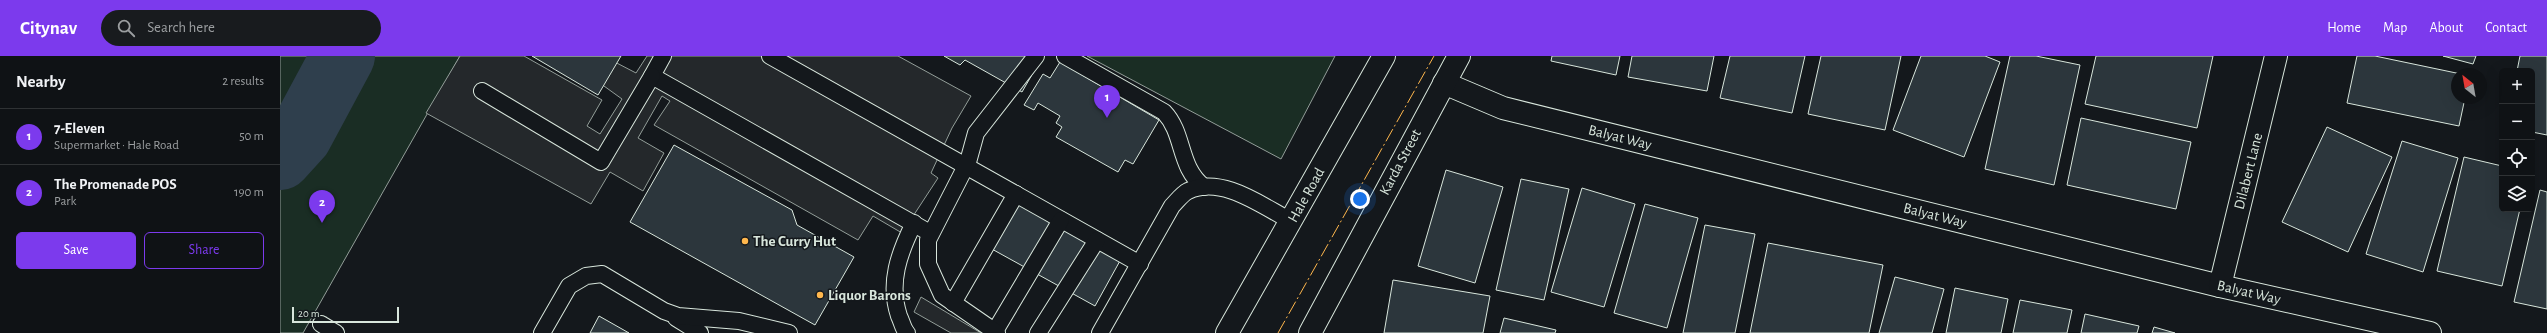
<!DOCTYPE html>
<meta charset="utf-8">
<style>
:root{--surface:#0f1215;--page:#181b1e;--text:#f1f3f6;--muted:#9b9ea0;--line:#2f3234;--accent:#7c3aed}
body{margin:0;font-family:"Alegreya Sans",sans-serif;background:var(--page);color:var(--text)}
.controls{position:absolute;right:12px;top:12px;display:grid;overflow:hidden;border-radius:6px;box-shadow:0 4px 16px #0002}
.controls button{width:36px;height:36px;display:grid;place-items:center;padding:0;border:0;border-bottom:1px solid var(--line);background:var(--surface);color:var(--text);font:20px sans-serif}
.compass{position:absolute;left:2171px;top:12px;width:36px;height:36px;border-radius:50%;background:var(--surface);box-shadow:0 4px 16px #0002;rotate:329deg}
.scale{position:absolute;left:12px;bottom:10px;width:107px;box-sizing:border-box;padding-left:4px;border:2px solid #d8e6dc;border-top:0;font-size:11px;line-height:14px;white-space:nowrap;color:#d8e6dc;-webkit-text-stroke:3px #14181c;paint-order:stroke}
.you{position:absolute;left:1080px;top:143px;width:14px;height:14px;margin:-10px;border:3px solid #fff;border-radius:50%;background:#1a73e8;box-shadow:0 0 0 6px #1a73e833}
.badge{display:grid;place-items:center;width:26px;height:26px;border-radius:50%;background:var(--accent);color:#fff;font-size:13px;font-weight:700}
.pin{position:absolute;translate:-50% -33px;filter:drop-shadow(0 1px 2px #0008)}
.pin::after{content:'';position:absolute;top:21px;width:14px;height:12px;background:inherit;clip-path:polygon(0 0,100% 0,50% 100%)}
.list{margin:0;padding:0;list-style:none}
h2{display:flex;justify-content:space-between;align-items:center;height:52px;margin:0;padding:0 16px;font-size:17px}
h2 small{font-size:13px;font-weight:400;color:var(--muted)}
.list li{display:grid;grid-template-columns:26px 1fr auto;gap:12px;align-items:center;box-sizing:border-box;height:56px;padding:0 16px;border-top:1px solid var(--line)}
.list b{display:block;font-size:15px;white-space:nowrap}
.list p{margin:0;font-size:13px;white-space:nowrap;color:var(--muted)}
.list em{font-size:13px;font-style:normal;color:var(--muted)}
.actions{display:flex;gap:8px;padding:12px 16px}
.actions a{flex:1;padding:9px 0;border:1px solid var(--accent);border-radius:6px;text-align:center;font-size:14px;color:var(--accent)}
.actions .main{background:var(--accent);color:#fff}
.icon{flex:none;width:22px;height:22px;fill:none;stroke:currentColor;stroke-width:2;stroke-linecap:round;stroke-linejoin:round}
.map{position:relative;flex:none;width:2267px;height:277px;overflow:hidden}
header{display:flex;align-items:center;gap:24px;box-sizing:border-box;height:56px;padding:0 20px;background:var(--accent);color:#fff}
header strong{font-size:19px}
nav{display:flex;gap:22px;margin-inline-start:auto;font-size:14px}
.search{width:280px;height:36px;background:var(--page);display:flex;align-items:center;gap:10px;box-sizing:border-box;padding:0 14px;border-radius:22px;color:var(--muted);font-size:15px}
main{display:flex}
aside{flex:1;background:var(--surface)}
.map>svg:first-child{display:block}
</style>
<header>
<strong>Citynav</strong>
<div class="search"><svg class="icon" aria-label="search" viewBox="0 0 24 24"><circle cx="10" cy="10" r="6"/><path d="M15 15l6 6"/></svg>Search here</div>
<nav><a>Home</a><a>Map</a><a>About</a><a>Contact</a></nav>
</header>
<main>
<aside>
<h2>Nearby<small>2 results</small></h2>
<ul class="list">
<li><span class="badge">1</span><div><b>7-Eleven</b><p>Supermarket · Hale Road</p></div><em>50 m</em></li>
<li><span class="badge">2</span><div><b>The Promenade POS</b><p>Park</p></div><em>190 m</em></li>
</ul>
<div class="actions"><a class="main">Save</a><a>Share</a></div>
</aside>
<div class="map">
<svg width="2267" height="277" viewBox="0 0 2267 277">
<rect width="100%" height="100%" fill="#14181c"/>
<g fill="#1a2d24" stroke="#939e99">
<path d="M0,0H180L23,277H0Z"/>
<path d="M807,0H1055L1001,103Z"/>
</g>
<g fill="#24282b" stroke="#939e99">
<path d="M180,0H244L322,44L307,70L320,78L342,43L317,25L331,4L356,17L367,0H618L691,40L672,72L651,117L658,122L622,177L593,160L578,184L374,69L390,45L382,40L358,82L384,97L363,135L330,116L311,148L146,57Z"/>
<path d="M641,241L701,277H671L634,256Z"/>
</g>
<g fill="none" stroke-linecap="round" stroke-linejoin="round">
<path stroke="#2f3f4d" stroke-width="64" d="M0,102L20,80L63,0"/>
</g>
<g fill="#2c363c" stroke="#d8e6dc">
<path d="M252,0H341L318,39Z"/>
<path d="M664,0H755L761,3L742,36L685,4L680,9Z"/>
<path d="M1272,0H1340L1336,19L1271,5Z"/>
<path d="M1352,0H1434L1427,35L1348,21Z"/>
<path d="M1450,0H1525L1512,57L1440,42Z"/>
<path d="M1541,0H1621L1605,74L1528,58Z"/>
<path d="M1641,0H1705L1720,6L1684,101L1613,74Z"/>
<path d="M1730,0H1756L1800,9L1774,129L1705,113Z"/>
<path d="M1816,0H1933L1917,72L1805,48Z"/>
<path d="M2077,0H2095L2181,18H2177V42H2185L2179,70L2067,47Z"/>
<path d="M2163,0H2196L2193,8Z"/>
<path d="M2240,0H2267V79L2252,76V15H2237Z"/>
<path d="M780,6L879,64L853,108L845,104L838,116L776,81L782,71L776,67L780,60L758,47L754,54L744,49L763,18L770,22Z"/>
<path d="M1801,62L1911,86L1896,153L1787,129Z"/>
<path d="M2047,71L2112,101L2068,196L2002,166Z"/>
<path d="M2122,85L2178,102L2143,216L2086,198Z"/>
<path d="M394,89L512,154L517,169L574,201L535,269L350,166Z"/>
<path d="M2184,101L2222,110V153H2240L2222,230L2157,215Z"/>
<path d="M1166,114L1223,131L1195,227L1138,210Z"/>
<path d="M1241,123L1289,133L1264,244L1216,234Z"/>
<path d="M1302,132L1355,148L1324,251L1271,236Z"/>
<path d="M2260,134L2267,136V253L2234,246Z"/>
<path d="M727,140L841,203L815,250L701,187Z"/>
<path d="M1365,148L1418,162L1387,272L1334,257Z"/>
<path d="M1425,169L1475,178L1455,277H1403Z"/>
<path d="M1488,187L1603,209L1589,277H1470Z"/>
<path d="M1615,221L1664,233L1652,277H1599Z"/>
<path d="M1113,224L1210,240L1203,277H1104Z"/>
<path d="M1675,232L1728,243L1721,277H1666Z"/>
<path d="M1740,244L1792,254L1787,277H1733Z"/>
<path d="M1805,258L1859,270L1857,277H1801Z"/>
<path d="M319,260L349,277H310Z"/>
<path d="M1224,262L1276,274L1275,277H1220Z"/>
<path d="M1874,271L1895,277H1872Z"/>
</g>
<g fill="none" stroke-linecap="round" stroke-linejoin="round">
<defs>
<g id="lane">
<path d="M383,0L372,20L650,177"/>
<path d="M490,0L860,208"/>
<path d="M785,0L884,56C905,78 898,111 924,131"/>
<path d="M202,35L321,106L372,20"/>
<path d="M673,247L736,138"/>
<path d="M396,262L420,277"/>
<path d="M41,268L56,277"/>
<path d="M715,275L781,164"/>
<path d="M262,277L289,230L306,220L322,218L384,255L398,260L459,265L509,277"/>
<path d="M627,277C623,273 622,266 619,260C608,227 619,197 634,167"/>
<path d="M717,277L662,239L648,208V184L688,106L696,77L756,0"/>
<path d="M758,277L817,184"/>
<path d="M820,277L892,150C897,145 902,138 908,135C942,119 982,150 1011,165"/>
</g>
<g id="street">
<path d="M1164,27L1223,52L1940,230L2150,277"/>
<path d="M1940,230L1996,0"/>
<path d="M1030,277L1179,0"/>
</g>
<path id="secondary" d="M947,277L1104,0"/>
</defs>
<use href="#lane" stroke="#d8e6dc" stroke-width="18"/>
<use href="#street" stroke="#d8e6dc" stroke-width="24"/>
<use href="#secondary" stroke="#d8e6dc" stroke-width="24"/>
<use href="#lane" stroke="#14181c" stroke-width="16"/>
<use href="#street" stroke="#14181c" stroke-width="22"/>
<use href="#secondary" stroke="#14181c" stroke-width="22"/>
<path stroke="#ffb74d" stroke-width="1" stroke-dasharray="14 3 2 3" stroke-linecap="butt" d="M998,277L1154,0"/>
</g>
<g fill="#ffb74d" stroke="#14181c" stroke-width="1.5">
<circle cx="465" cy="185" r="4"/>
<circle cx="540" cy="239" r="4"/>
</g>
<g text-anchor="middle" stroke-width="3" stroke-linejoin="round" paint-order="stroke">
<g font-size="15" fill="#d8e6dc" stroke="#14181c">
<text transform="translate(1340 81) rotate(14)" y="5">Balyat Way</text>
<text transform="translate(1120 106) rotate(-62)" y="5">Karda Street</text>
<text transform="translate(1968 115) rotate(-76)" y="5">Dilabert Lane</text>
<text transform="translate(1026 139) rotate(-61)" y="5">Hale Road</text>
<text transform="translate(1655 159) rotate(14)" y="5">Balyat Way</text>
<text transform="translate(1969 236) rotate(13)" y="5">Balyat Way</text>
</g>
<g font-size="15" font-weight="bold" fill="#d8e6dc" stroke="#14181c" text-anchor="start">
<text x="473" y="190">The Curry Hut</text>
<text x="548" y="244">Liquor Barons</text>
</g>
</g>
</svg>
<div class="controls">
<button>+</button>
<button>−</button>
<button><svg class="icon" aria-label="locate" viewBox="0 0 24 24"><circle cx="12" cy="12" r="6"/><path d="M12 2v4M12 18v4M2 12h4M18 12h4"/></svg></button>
<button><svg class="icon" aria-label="layers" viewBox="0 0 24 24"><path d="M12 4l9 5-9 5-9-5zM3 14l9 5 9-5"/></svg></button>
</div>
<svg class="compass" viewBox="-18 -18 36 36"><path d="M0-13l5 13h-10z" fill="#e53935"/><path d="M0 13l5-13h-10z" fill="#9b9ea0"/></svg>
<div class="scale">20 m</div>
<div class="you"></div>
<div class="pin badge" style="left:827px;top:62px">1</div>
<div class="pin badge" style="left:42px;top:167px">2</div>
</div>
</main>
